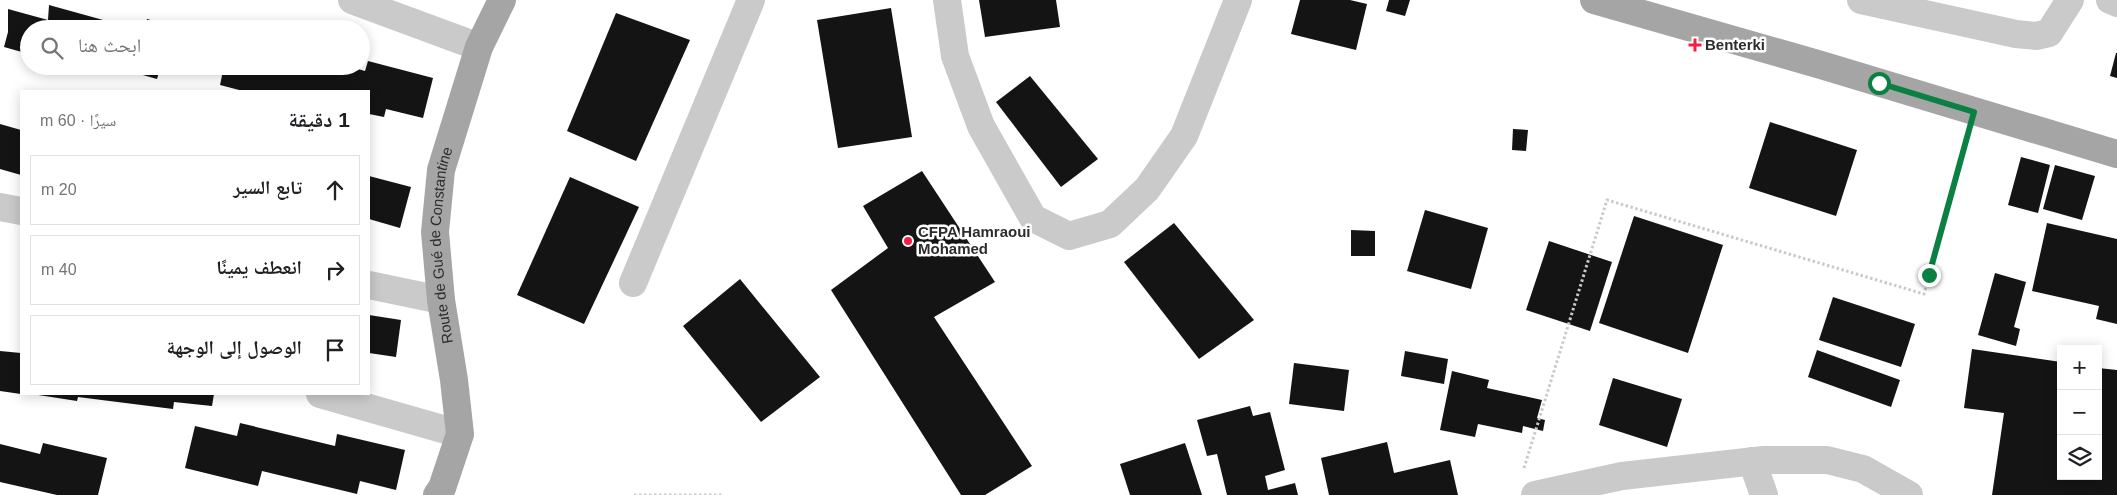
<!DOCTYPE html>
<html lang="ar">
<meta charset="utf-8">
<style>
:root{--surface:#fff;--page:#f6f6f6;--text:#202124;--muted:#757577;--line:#e0e0e0}
body{margin:0;font-family:Arial,"Noto Naskh Arabic",sans-serif;background:var(--page);color:var(--text);direction:rtl}
.controls{position:absolute;right:15px;bottom:15px;display:grid;overflow:hidden;border-radius:0px;box-shadow:0 2px 12px #0003}
.controls button{width:45px;height:45px;display:grid;place-items:center;padding:0;border:0;border-bottom:1px solid var(--line);background:var(--surface);color:var(--text);font:25px sans-serif}
.stop{position:absolute;width:15px;height:15px;margin:-11px;border:4px solid #0b8043;border-radius:50%;background:#fff}
.stop.end{background:#0b8043;border-color:#fff;box-shadow:0 1px 5px #0008}
.list{margin:0;padding:0;list-style:none}
h2{display:flex;justify-content:space-between;align-items:center;height:65px;margin:0;padding:0 20px;font-size:21px}
h2 small{font-size:16px;font-weight:400;color:var(--muted)}
.list li{display:grid;grid-template-columns:32px 1fr auto;gap:15px;align-items:center;box-sizing:border-box;height:70px;margin:0 10px 10px;padding:0 10px;border:1px solid var(--line);border-radius:0px}
.list b{display:block;font-size:19px;white-space:nowrap}
.list em{font-size:16px;font-style:normal;color:var(--muted)}
.icon{flex:none;width:28px;height:28px;fill:none;stroke:currentColor;stroke-width:2;stroke-linecap:round;stroke-linejoin:round}
.map{position:relative;flex:none;width:2117px;height:495px;overflow:hidden;direction:ltr}
.search{position:absolute;background:var(--surface);box-shadow:0 2px 12px #0003;left:20px;top:20px;width:350px;height:55px;display:flex;align-items:center;gap:12px;box-sizing:border-box;padding:0 18px;border-radius:28px;color:var(--muted);font-size:19px}
.panel{position:absolute;background:var(--surface);box-shadow:0 2px 12px #0003;left:20px;top:90px;width:350px;height:305px;border-radius:0px;direction:rtl}
.map>svg:first-child{display:block}
</style>
<div class="map">
<svg width="2117" height="495" viewBox="0 0 2117 495">
<rect width="100%" height="100%" fill="#fff"/>
<g fill="#141414">
<path d="M979,0H1056L1060,27L985,37Z"/>
<path d="M1300,0H1350L1367,4L1356,50L1291,34Z"/>
<path d="M1389,0H1410L1405,16L1386,11Z"/>
<path d="M49,5L132,28V29H29V54L4,47L8,32V9L48,20Z"/>
<path d="M891,8L912,137L838,148L817,20Z"/>
<path d="M616,13L690,40L636,161L567,131Z"/>
<path d="M147,19L179,28V29H144Z"/>
<path d="M2116,53H2117V78L2110,76Z"/>
<path d="M368,61L433,78L423,118L386,109L384,117L369,114V91H243L220,85L224,66H347L365,71Z"/>
<path d="M74,66H161L157,79L125,70H90Z"/>
<path d="M1030,76L1098,159L1061,187L996,102Z"/>
<path d="M1770,122L1857,150L1836,216L1749,188Z"/>
<path d="M0,124L21,130V175L0,169Z"/>
<path d="M1513,129L1528,130L1526,151L1512,150Z"/>
<path d="M2021,157L2050,165L2038,213L2008,205Z"/>
<path d="M2055,165L2095,176L2082,220L2043,209Z"/>
<path d="M922,171L995,282L934,317L1032,466L985,495H961L831,290L888,248L863,206Z"/>
<path d="M369,176L411,187L400,228L369,219Z"/>
<path d="M570,177L639,207L584,324L517,295Z"/>
<path d="M1425,210L1488,228L1471,289L1407,271Z"/>
<path d="M1634,216L1723,245L1688,353L1599,323Z"/>
<path d="M1174,223L1254,320L1199,359L1124,262Z"/>
<path d="M2047,223L2117,239V324L2096,319L2099,306L2032,291Z"/>
<path d="M1351,230L1375,231V256H1351Z"/>
<path d="M1549,241L1612,262L1590,331L1526,310Z"/>
<path d="M1995,273L2026,282L2014,327L2020,329L2016,346L1978,335Z"/>
<path d="M740,279L820,377L761,422L683,326Z"/>
<path d="M1833,297L1915,324L1901,367L1819,340Z"/>
<path d="M369,315L401,320L396,357L369,353Z"/>
<path d="M1972,349L2061,362V476H2098V368L2117,370V495H1992L2004,413L1964,408Z"/>
<path d="M1817,350L1900,380L1891,407L1808,377Z"/>
<path d="M0,351L21,353V394L0,391Z"/>
<path d="M1405,351L1448,359L1444,384L1401,376Z"/>
<path d="M1294,363L1349,370L1344,411L1289,404Z"/>
<path d="M1452,371L1489,380L1487,388L1542,400L1537,418L1545,420L1543,431L1523,426L1522,433L1478,424L1475,437L1440,430Z"/>
<path d="M1613,378L1682,399L1667,447L1599,425Z"/>
<path d="M32,394H214L212,406L174,402L173,409L78,397L77,401Z"/>
<path d="M1250,406L1253,416L1270,412L1285,470L1265,476L1268,490L1295,483L1298,495H1227L1217,454L1207,456L1197,420Z"/>
<path d="M240,423L335,446L337,434L405,450L396,490L360,481L357,494L262,471L258,486L185,468L195,426L237,436Z"/>
<path d="M1387,442L1394,473L1450,460L1458,495H1329L1321,458Z"/>
<path d="M43,443L107,458L98,495H57L0,482V444L40,454Z"/>
<path d="M1185,443L1202,495H1130L1120,464Z"/>
</g>
<g fill="none" stroke-linecap="round" stroke-linejoin="round">
<g stroke="#cacaca" stroke-width="3" stroke-dasharray="2.5 2.5" stroke-linecap="butt">
<path d="M1524,468L1607,200L1924,294L1967,138"/>
<path d="M634,495H724"/>
</g>
<g stroke="#cacaca" stroke-width="28">
<path d="M352,0L479,47"/>
<path d="M947,0L955,56L981,126L1033,218L1069,236L1110,224L1147,189L1184,136L1238,0"/>
<path d="M1861,0L2016,34L2036,36L2049,33L2070,0"/>
<path d="M2110,0L2117,3"/>
<path d="M0,207L21,211"/>
<path d="M633,283L751,0"/>
<path d="M369,285L441,300"/>
<path d="M320,394L460,434"/>
<path d="M1752,461L1764,495"/>
<path d="M1535,495L1622,476L1764,460H1827L1863,469L1909,495"/>
</g>
<g stroke="#a5a5a5" stroke-width="28">
<path d="M1594,0L1821,65L2117,154"/>
<path id="s1" d="M437,495L442,488L460,434L454,380L441,300L435,232L441,170L479,47L502,0"/>
</g>
</g>
<g fill="none" stroke-linecap="round" stroke-linejoin="round">
<path stroke="#0b8043" stroke-width="6" d="M1879,83L1974,112L1929,275"/>
</g>
<g fill="#f51d44" stroke="#fff" stroke-width="2">
<path d="M1692.5 37.5h5v5h5v5h-5v5h-5v-5h-5v-5h5z"/>
<circle cx="908" cy="241" r="5"/>
</g>
<g text-anchor="middle" stroke-width="5" stroke-linejoin="round" paint-order="stroke">
<g font-size="15" font-weight="bold" fill="#2d2d2d" stroke="#fff" text-anchor="start">
<text x="1705" y="50">Benterki</text>
<text x="918" y="237">CFPA Hamraoui<tspan x="918" dy="17">Mohamed</tspan></text>
</g>
<g font-size="15" fill="#2d2d2d" stroke="#fff">
<text dy="5" stroke="none"><textPath href="#s1" startOffset="256">Route de Gué de Constantine</textPath></text>
</g>
</g>
</svg>
<div class="controls">
<button>+</button>
<button>−</button>
<button><svg class="icon" aria-label="layers" viewBox="0 0 24 24"><path d="M12 4l9 5-9 5-9-5zM3 14l9 5 9-5"/></svg></button>
</div>
<div class="stop" style="left:1879px;top:83px"></div>
<div class="stop end" style="left:1929px;top:275px"></div>
<div class="search"><svg class="icon" aria-label="search" viewBox="0 0 24 24"><circle cx="10" cy="10" r="6"/><path d="M15 15l6 6"/></svg>ابحث هنا</div>
<section class="panel">
<h2>1 دقيقة<small>سيرًا · 60 m</small></h2>
<ul class="list">
<li><svg class="icon" aria-label="ahead" viewBox="0 0 24 24"><path d="M12 20V5M6 11l6-6 6 6"/></svg><div><b>تابع السير</b></div><em>20 m</em></li>
<li><svg class="icon" aria-label="right" viewBox="0 0 24 24"><path d="M7 20v-9h11M14 6l5 5-5 5"/></svg><div><b>انعطف يمينًا</b></div><em>40 m</em></li>
<li><svg class="icon" aria-label="arrive" viewBox="0 0 24 24"><path d="M6 21V4h12l-3 4 3 4H6"/></svg><div><b>الوصول إلى الوجهة</b></div></li>
</ul>
</section>
</div>
